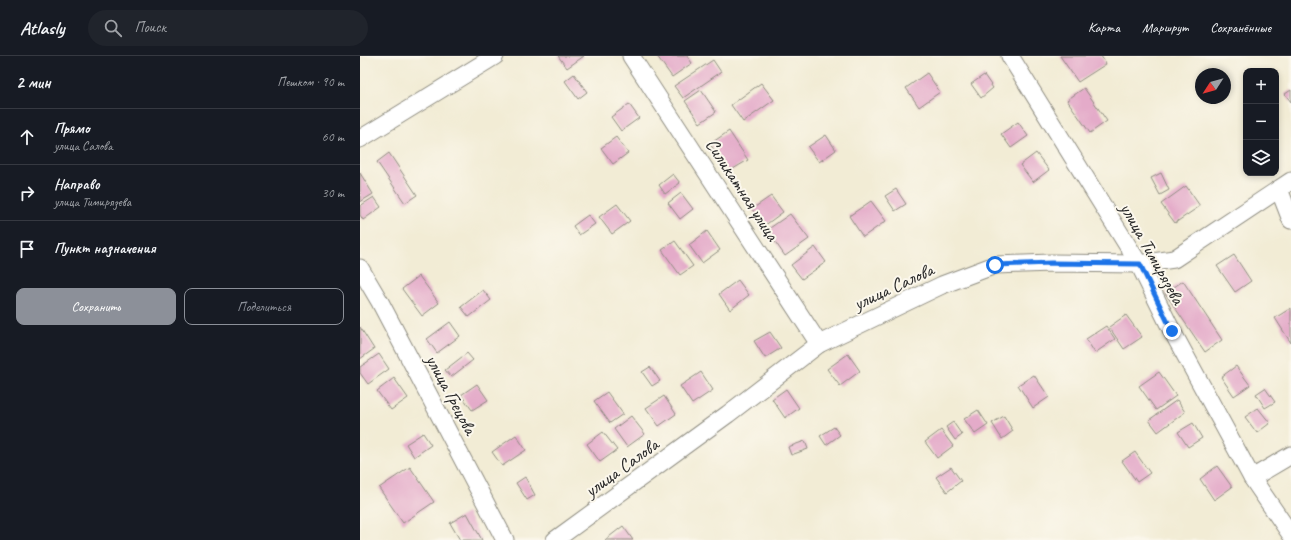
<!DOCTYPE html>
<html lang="ru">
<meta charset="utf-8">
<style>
:root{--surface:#171b24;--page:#20242c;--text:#f1f3f6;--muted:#9ea1a6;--line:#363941;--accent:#8c9099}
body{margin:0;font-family:Caveat,sans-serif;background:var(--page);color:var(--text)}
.controls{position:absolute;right:12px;top:12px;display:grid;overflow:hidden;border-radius:8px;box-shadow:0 2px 6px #0003}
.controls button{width:36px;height:36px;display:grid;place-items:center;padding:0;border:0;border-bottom:1px solid var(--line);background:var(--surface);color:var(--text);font:20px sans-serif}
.compass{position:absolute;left:835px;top:12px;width:36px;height:36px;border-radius:50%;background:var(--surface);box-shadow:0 2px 6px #0003;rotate:234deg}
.stop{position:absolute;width:12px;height:12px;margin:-9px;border:3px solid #1a73e8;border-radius:50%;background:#fff}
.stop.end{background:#1a73e8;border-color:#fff;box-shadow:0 1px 4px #0008}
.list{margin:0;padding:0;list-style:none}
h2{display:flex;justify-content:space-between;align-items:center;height:52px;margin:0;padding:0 16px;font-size:17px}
h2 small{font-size:13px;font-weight:400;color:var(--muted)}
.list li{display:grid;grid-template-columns:26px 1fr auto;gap:12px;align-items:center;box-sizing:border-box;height:56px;padding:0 16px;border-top:1px solid var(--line)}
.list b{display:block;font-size:15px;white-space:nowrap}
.list p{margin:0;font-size:13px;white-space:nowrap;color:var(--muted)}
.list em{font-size:13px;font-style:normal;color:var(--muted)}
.actions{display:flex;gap:8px;padding:12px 16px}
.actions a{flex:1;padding:9px 0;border:1px solid var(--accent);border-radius:8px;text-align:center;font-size:14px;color:var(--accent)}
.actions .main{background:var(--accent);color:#fff}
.icon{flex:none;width:22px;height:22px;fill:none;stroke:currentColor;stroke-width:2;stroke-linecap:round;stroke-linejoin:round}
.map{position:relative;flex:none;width:931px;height:484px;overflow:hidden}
header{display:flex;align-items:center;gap:24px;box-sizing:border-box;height:56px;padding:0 20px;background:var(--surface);border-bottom:1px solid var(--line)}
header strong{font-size:19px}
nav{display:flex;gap:22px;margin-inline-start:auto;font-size:14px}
.search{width:280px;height:36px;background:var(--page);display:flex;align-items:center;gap:10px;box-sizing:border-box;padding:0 14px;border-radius:22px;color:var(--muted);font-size:15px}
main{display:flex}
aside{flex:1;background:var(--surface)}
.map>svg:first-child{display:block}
</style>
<header>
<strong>Atlasly</strong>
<div class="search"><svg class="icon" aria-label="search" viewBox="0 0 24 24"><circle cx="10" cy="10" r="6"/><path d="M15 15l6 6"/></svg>Поиск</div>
<nav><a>Карта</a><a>Маршрут</a><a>Сохранённые</a></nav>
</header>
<main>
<aside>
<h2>2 мин<small>Пешком · 90 m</small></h2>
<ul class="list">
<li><svg class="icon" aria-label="ahead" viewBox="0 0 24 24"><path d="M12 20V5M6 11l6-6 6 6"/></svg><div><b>Прямо</b><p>улица Салова</p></div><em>60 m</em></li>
<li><svg class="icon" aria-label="right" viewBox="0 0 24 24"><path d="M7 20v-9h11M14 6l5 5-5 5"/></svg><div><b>Направо</b><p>улица Тимирязева</p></div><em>30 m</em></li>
<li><svg class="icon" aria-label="arrive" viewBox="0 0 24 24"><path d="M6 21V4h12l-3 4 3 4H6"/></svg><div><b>Пункт назначения</b></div></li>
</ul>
<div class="actions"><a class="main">Сохранить</a><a>Поделиться</a></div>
</aside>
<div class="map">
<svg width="931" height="484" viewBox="0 0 931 484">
<rect width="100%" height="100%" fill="#fbf7ec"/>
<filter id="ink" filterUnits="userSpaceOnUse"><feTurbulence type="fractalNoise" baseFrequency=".025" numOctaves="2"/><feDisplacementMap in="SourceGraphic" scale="8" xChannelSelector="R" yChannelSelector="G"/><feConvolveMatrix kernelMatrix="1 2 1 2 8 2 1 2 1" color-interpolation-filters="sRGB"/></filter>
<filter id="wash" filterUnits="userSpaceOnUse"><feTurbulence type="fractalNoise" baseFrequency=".012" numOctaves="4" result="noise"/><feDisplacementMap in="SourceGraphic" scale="16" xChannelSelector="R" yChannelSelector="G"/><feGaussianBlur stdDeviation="0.9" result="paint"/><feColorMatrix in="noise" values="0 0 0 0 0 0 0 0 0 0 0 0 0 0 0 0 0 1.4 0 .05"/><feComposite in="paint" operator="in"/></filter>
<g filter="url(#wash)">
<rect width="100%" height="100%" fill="#f2ecd5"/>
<g id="blocks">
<g fill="#e4abc9">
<path d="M198,0H224L207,12Z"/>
<path d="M297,0H327L332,7L312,21Z"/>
<path d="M700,0H741L746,8L718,26Z"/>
<path d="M353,4L361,16L323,42L314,30Z"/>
<path d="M567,17L580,36L559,51L546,32Z"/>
<path d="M214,18L227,36L218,43L205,25Z"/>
<path d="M624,19L633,32L621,42L611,28Z"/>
<path d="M401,27L414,44L383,66L371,49Z"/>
<path d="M724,32L747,65L730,77L707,44Z"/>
<path d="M341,34L356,56L340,67L325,45Z"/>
<path d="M931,34V46L925,38Z"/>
<path d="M269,48L279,62L261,75L251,61Z"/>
<path d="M658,66L668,80L651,92L641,78Z"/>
<path d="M369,75L388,104L368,116L350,88Z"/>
<path d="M466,79L476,94L459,106L448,91Z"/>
<path d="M256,81L268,97L253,108L241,92Z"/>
<path d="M29,97L57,139L45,147L17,106Z"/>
<path d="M676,97L689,114L673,126L660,109Z"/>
<path d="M0,117L13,138L0,146Z"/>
<path d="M801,117L809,134L800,139L791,122Z"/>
<path d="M313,118L320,127L305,138L299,129Z"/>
<path d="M826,130L840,150L815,167L801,148Z"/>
<path d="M536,133L546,148L535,155L525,140Z"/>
<path d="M321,137L333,153L320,163L308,147Z"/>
<path d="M411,140L423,156L404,170L392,153Z"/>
<path d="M14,141L21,151L3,164L0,159V150Z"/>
<path d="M511,145L526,165L503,181L489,160Z"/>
<path d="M257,148L270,165L252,178L239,161Z"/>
<path d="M430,158L449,183L425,200L407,174Z"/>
<path d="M228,159L235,168L219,179L213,170Z"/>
<path d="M347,175L360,194L342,207L329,189Z"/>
<path d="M315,185L333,210L320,219L302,194Z"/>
<path d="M455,191L466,206L442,223L431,209Z"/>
<path d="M874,199L891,225L875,236L857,210Z"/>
<path d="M59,220L79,247L62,260L42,233Z"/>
<path d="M378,224L389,239L370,254L359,238Z"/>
<path d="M823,225L862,284L845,296L805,237Z"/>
<path d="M123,234L131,244L109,261L101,251Z"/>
<path d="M931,252V287L915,262Z"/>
<path d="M766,259L782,281L764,293L749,271Z"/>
<path d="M90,266L100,280L77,297L67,283Z"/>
<path d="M746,270L755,283L735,297L726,283Z"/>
<path d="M0,271L14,293L0,303Z"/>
<path d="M410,276L421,292L405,302L394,285Z"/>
<path d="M107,297L113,304L91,321L85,314Z"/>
<path d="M19,298L29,313L8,328L0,317V311Z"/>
<path d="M488,298L500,315L480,330L467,313Z"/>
<path d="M876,310L890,329L874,340L861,321Z"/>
<path d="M290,311L300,325L292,330L282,316Z"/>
<path d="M341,316L353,334L332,348L320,330Z"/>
<path d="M799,316L816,340L796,354L779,330Z"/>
<path d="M674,319L689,341L673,352L658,329Z"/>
<path d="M34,322L48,342L31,354L17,335Z"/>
<path d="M117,328L128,344L112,354L101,339Z"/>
<path d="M905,332L915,346L905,352L896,338Z"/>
<path d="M426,333L439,352L425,362L412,343Z"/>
<path d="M247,336L263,358L250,367L234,345Z"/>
<path d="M304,340L316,358L299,370L286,352Z"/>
<path d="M817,344L825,356L798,376L789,364Z"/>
<path d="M898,352L910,367L897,377L885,361Z"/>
<path d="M618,354L628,369L615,378L604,363Z"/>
<path d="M271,360L285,378L267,391L254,373Z"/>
<path d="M644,360L653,375L642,383L632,367Z"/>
<path d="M593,366L602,379L595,384L586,371Z"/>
<path d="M833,367L842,382L828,391L818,376Z"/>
<path d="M474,371L480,379L466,389L460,380Z"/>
<path d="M581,374L593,390L577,402L565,386Z"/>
<path d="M243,376L257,394L240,406L227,388Z"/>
<path d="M63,377L71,389L54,401L46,388Z"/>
<path d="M156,379L166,394L142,410L132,396Z"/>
<path d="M445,385L448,393L431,399L428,391Z"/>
<path d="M775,396L790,417L777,426L762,405Z"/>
<path d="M857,410L872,431L854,444L840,423Z"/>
<path d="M50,411L74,446L43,467L19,432Z"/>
<path d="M591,411L601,425L587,436L576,421Z"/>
<path d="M165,421L175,439L167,444L156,427Z"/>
<path d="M107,457L122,484H100L90,467Z"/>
<path d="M263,470L273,484H245Z"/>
</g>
</g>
</g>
<g filter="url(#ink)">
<use href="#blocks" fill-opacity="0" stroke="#8e8c80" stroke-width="1"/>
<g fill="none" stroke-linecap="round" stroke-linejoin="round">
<defs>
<g id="minor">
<path d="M271,0L459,288"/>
<path d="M650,0L779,208L812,275L892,422L931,479"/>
<path d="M0,83L135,0"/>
<path d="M919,133L931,164"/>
<path d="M0,212L20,246L145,484"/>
<path d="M892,422L931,399"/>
<path d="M195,484L368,358L459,288L582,229L635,209L691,207L779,208L814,203L931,125"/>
</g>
</defs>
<use href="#minor" stroke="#8e8c80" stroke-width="19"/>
<use href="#minor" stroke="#fff" stroke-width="17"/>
</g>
</g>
<g fill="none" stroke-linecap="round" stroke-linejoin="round" filter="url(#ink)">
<path stroke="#1a73e8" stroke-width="5" d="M635,209L691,207L780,208L812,275"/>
</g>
<g text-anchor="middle" stroke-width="4" stroke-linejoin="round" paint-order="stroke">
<g font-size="19" fill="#2b2b2b" stroke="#fbf7ec">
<text transform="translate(383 133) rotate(57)" y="7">Силикатная улица</text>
<text transform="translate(793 197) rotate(61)" y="7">улица Тимирязева</text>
<text transform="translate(533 230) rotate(-25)" y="7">улица Салова</text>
<text transform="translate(92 338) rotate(62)" y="7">улица Грецова</text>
<text transform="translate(261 411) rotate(-36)" y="7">улица Салова</text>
</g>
</g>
</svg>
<div class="controls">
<button>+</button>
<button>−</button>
<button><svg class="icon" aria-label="layers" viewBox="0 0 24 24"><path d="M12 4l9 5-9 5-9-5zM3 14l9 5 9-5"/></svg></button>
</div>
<svg class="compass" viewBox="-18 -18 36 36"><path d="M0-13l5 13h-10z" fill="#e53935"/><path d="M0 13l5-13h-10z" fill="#9ea1a6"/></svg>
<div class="stop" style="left:635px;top:209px"></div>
<div class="stop end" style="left:812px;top:275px"></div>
</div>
</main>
